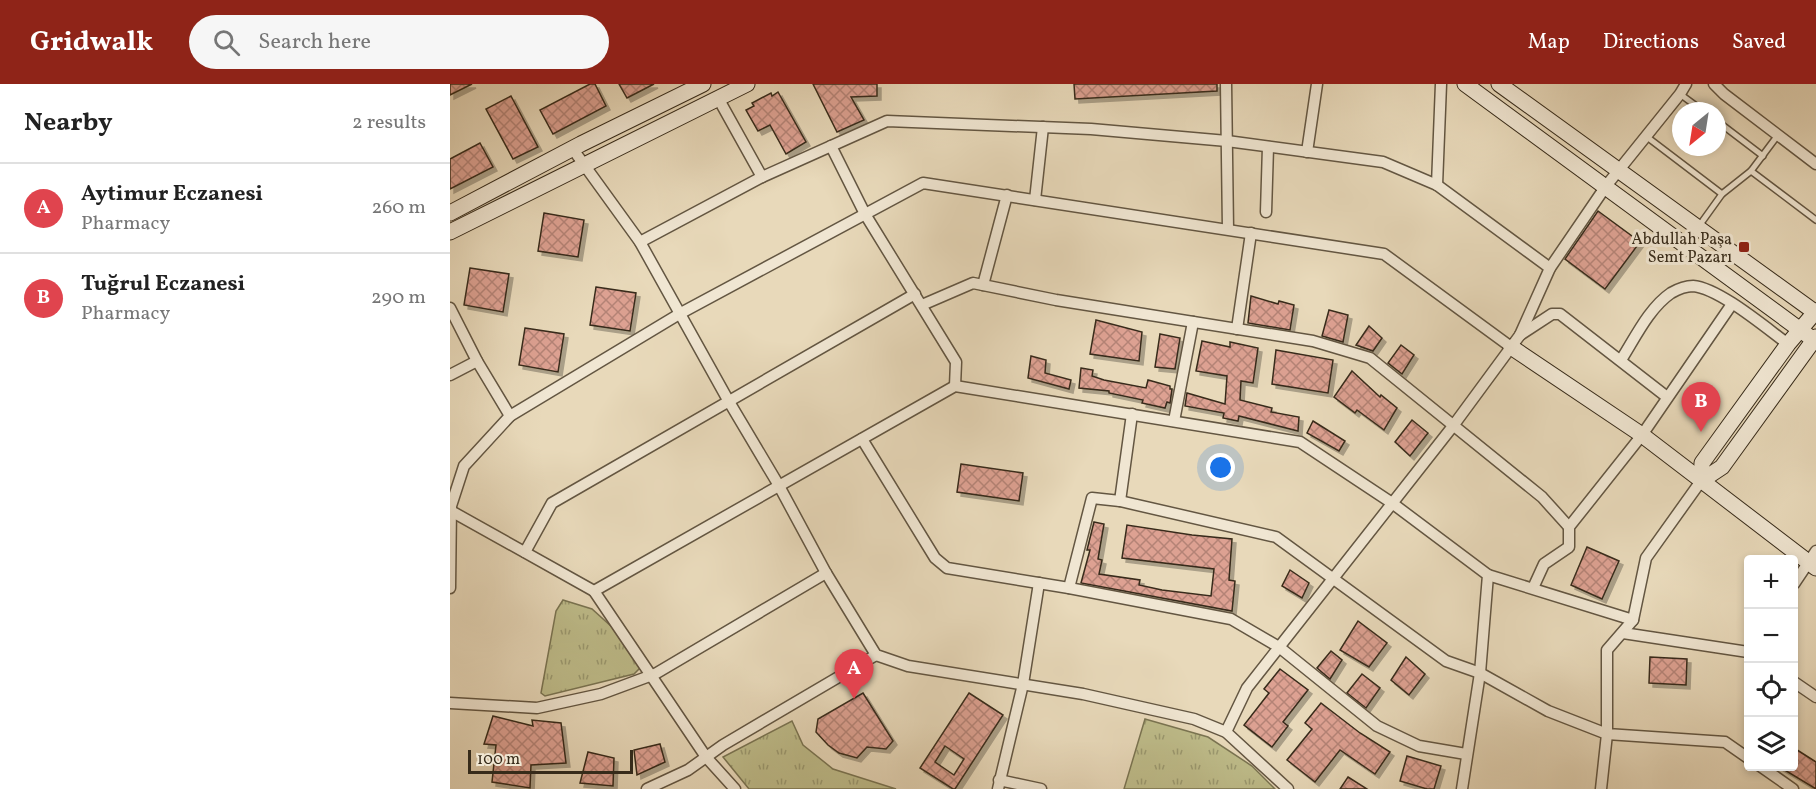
<!DOCTYPE html>
<meta charset="utf-8">
<style>
:root{--surface:#fff;--page:#f6f6f6;--text:#222;--muted:#767676;--line:#e0e0e0;--accent:#8f2418}
body{margin:0;font-family:Vollkorn,serif;background:var(--page);color:var(--text)}
.controls{position:absolute;right:18px;bottom:18px;display:grid;overflow:hidden;border-radius:6px;box-shadow:0 3px 9px #0003}
.controls button{width:54px;height:54px;display:grid;place-items:center;padding:0;border:0;border-bottom:2px solid var(--line);background:var(--surface);color:var(--text);font:30px sans-serif}
.compass{position:absolute;left:1222px;top:18px;width:54px;height:54px;border-radius:50%;background:var(--surface);box-shadow:0 3px 9px #0003;rotate:210deg}
.scale{position:absolute;left:18px;bottom:15px;width:165px;box-sizing:border-box;padding-left:6px;border:3px solid #372b1a;border-top:0;font-size:16px;line-height:21px;white-space:nowrap;color:#372b1a;-webkit-text-stroke:4px #f0e6d2;paint-order:stroke}
.you{position:absolute;left:771px;top:384px;width:21px;height:21px;margin:-15px;border:4px solid #fff;border-radius:50%;background:#1a73e8;box-shadow:0 0 0 9px #1a73e833}
.badge{display:grid;place-items:center;width:39px;height:39px;border-radius:50%;background:var(--accent);color:#fff;font-size:20px;font-weight:700}
.pin{position:absolute;translate:-50% -50px;filter:drop-shadow(0 2px 3px #0008)}
.pin::after{content:'';position:absolute;top:32px;width:21px;height:18px;background:inherit;clip-path:polygon(0 0,100% 0,50% 100%)}
.list{margin:0;padding:0;list-style:none}
h2{display:flex;justify-content:space-between;align-items:center;height:78px;margin:0;padding:0 24px;font-size:26px}
h2 small{font-size:20px;font-weight:400;color:var(--muted)}
.list li{display:grid;grid-template-columns:39px 1fr auto;gap:18px;align-items:center;box-sizing:border-box;height:90px;padding:0 24px;border-top:2px solid var(--line)}
.list b{display:block;font-size:22px;white-space:nowrap}
.list p{margin:0;font-size:20px;white-space:nowrap;color:var(--muted)}
.list em{font-size:20px;font-style:normal;color:var(--muted)}
.icon{flex:none;width:33px;height:33px;fill:none;stroke:currentColor;stroke-width:2;stroke-linecap:round;stroke-linejoin:round}
.map{position:relative;flex:none;width:1366px;height:705px;overflow:hidden}
header{display:flex;align-items:center;gap:36px;box-sizing:border-box;height:84px;padding:0 30px;background:var(--accent);color:#fff}
header strong{font-size:28px}
nav{display:flex;gap:33px;margin-inline-start:auto;font-size:21px}
.search{width:420px;height:54px;background:var(--page);display:flex;align-items:center;gap:15px;box-sizing:border-box;padding:0 21px;border-radius:33px;color:var(--muted);font-size:22px}
main{display:flex}
aside{flex:1;background:var(--surface)}
.map>svg:first-child{display:block}
</style>
<header>
<strong>Gridwalk</strong>
<div class="search"><svg class="icon" aria-label="search" viewBox="0 0 24 24"><circle cx="10" cy="10" r="6"/><path d="M15 15l6 6"/></svg>Search here</div>
<nav><a>Map</a><a>Directions</a><a>Saved</a></nav>
</header>
<main>
<aside>
<h2>Nearby<small>2 results</small></h2>
<ul class="list">
<li><span class="badge" style="background:#e0444e">A</span><div><b>Aytimur Eczanesi</b><p>Pharmacy</p></div><em>260 m</em></li>
<li><span class="badge" style="background:#e0444e">B</span><div><b>Tuğrul Eczanesi</b><p>Pharmacy</p></div><em>290 m</em></li>
</ul>
</aside>
<div class="map">
<svg width="1366" height="705" viewBox="0 0 1366 705">
<defs>
<pattern id="park-tufts" width="24" height="20" patternUnits="userSpaceOnUse" patternTransform="scale(1.5)"><rect width="24" height="20" fill="#bebc8a"/><path d="M3 7l-1-3M5 7V3M7 7l1-3M15 17l-1-3M17 17v-4M19 17l1-3" fill="none" stroke="#9b9970"/></pattern>
<pattern id="building-cross-hatch" width="8" height="8" patternUnits="userSpaceOnUse" patternTransform="scale(1.5)"><rect width="8" height="8" fill="#dda192"/><path d="M0 0l8 8M0 8l8-8" fill="none" stroke="#b48376"/></pattern>
<filter id="shadow"><feDropShadow dx="4" dy="4" stdDeviation="0" flood-color="#0004"/></filter>
</defs>
<rect width="100%" height="100%" fill="#e8d9ba"/>
<filter id="stains"><feTurbulence type="fractalNoise" baseFrequency=".00333" numOctaves="4"/><feColorMatrix values="0 0 0 0 .2 0 0 0 0 .09 0 0 0 0 .02 0 0 0 .5 -.17"/></filter>
<radialGradient id="worn" r=".72"><stop offset=".6" stop-color="#630" stop-opacity="0"/><stop offset="1" stop-color="#630" stop-opacity=".3"/></radialGradient>
<g fill="url(#park-tufts)" stroke="#7a7452" stroke-width="1.5">
<path d="M113,516L142,525L163,544L190,584L184,590L95,612L91,609L106,527Z"/>
<path d="M695,635L758,653L802,682L825,705H674Z"/>
<path d="M342,637L353,661L383,685L446,705H299L273,673Z"/>
</g>
<g fill="url(#building-cross-hatch)" stroke="#372b1a" stroke-width="1.5" fill-rule="evenodd" filter="url(#shadow)">
<path d="M0,0H22L0,11Z"/>
<path d="M140,0H145L156,22L103,50L90,26Z"/>
<path d="M169,0H204L177,14Z"/>
<path d="M363,0H427V12L401,13L414,36L387,48Z"/>
<path d="M624,0H767V7L625,15Z"/>
<path d="M328,8L356,58L336,70L320,41L308,47L296,26L304,22L302,19L321,9L322,12Z"/>
<path d="M61,12L88,63L63,75L36,25Z"/>
<path d="M30,59L43,83L0,105V75Z"/>
<path d="M1148,127L1190,158L1155,205L1115,175Z"/>
<path d="M94,129L134,136L128,173L88,167Z"/>
<path d="M20,184L59,190L53,228L14,221Z"/>
<path d="M146,203L186,209L180,247L140,241Z"/>
<path d="M801,212L828,220L829,217L844,221L840,246L798,239Z"/>
<path d="M879,226L898,231L893,258L872,252Z"/>
<path d="M646,236L692,248L689,277L640,270Z"/>
<path d="M919,242L932,254L923,267L906,261Z"/>
<path d="M75,244L114,250L108,288L69,281Z"/>
<path d="M710,250L730,254L725,285L705,283Z"/>
<path d="M752,257L780,263V258L808,264L803,299L791,297L790,316L822,324L821,328L849,333L848,347L789,332L788,337L773,334L774,329L735,322L737,309L775,320L777,292L746,287Z"/>
<path d="M951,261L964,271L952,290L938,279Z"/>
<path d="M826,266L883,276L878,309L822,300Z"/>
<path d="M581,272L596,276L595,289L621,296L619,305L578,294Z"/>
<path d="M631,284L643,286L642,292L654,296L696,304L698,296L720,302V305H722L720,319L717,318L715,324L692,319L693,316L659,309V307L629,304Z"/>
<path d="M902,287L930,313L931,311L947,324L934,346L907,326L905,329L884,313Z"/>
<path d="M962,336L978,349L960,372L945,358Z"/>
<path d="M863,337L895,357L889,367L857,349Z"/>
<path d="M511,380L573,389L569,417L507,408Z"/>
<path d="M644,438L654,440L648,475L652,476L649,490L690,496L689,501L712,506L761,512L764,485L672,474L677,441L742,451L782,455L779,496L785,497L782,527L631,499L640,466H637Z"/>
<path d="M1137,463L1169,477L1152,515L1121,501Z"/>
<path d="M840,486L859,499L852,514L832,502Z"/>
<path d="M908,537L937,559L919,583L890,566Z"/>
<path d="M881,567L892,576L880,595L867,584Z"/>
<path d="M956,573L975,590L959,611L941,596Z"/>
<path d="M1200,573L1237,575L1236,601L1199,599Z"/>
<path d="M830,585L858,606L833,638L838,642L822,663L794,641L819,609L814,605Z"/>
<path d="M912,590L930,604L916,624L897,609Z"/>
<path d="M413,609L443,657L436,665L417,663L407,674L389,669L378,661L366,648L368,635Z"/>
<path d="M519,609L553,631L505,705H503L470,684ZM495,662L514,675L504,691L485,678Z"/>
<path d="M871,619L910,649L940,668L925,690L890,666L865,698L837,676L862,645L855,639Z"/>
<path d="M43,632L83,642L82,636L111,639L116,679L81,681L80,704L42,698L46,661L34,660Z"/>
<path d="M210,660L215,678L187,691L184,666Z"/>
<path d="M1344,664L1366,678V705L1328,682H1344Z"/>
<path d="M138,668L164,674L163,702L130,699Z"/>
<path d="M957,672L991,682L984,705H977L950,697Z"/>
<path d="M898,693L917,705H890Z"/>
</g>
<g fill="none" stroke-linecap="round" stroke-linejoin="round">
<defs>
<g id="lane">
<path d="M1230,10L1253,27"/>
<path d="M1267,37L1313,72"/>
<path d="M1197,53L1272,110"/>
<path d="M1301,87L1366,136"/>
<path d="M1249,142L1272,110L1301,87L1328,51"/>
</g>
<g id="street">
<path d="M776,0L778,145"/>
<path d="M1264,0L1274,10L1366,80"/>
<path d="M268,14L312,93"/>
<path d="M381,62L415,130L506,278L505,302"/>
<path d="M122,64L190,158L278,316L328,400L376,489L426,571L458,582L633,610L744,635L776,648L838,705"/>
<path d="M857,68L867,0"/>
<path d="M987,101L991,0"/>
<path d="M585,116L593,43"/>
<path d="M816,128L818,63"/>
<path d="M190,158L312,93L437,37L641,45L777,57L933,78L987,101L1100,184"/>
<path d="M533,201L557,111"/>
<path d="M472,221L523,199L606,216L863,257L920,274L1092,413L1119,443"/>
<path d="M0,224L27,277L60,332"/>
<path d="M787,245L801,149"/>
<path d="M1070,251L1102,230H1110L1217,313"/>
<path d="M1171,276C1185,254 1199,224 1221,209C1228,205 1235,202 1243,202C1269,204 1316,244 1338,260"/>
<path d="M0,291L27,277"/>
<path d="M724,337L743,238"/>
<path d="M412,355L485,474L497,484L619,504L781,535L829,563L927,642L969,662L1016,670"/>
<path d="M670,417L826,453L996,577L1030,589L1098,627L1157,650L1151,705"/>
<path d="M1,427L144,507L505,302L850,358L942,419L1038,491L1030,589L1012,705"/>
<path d="M75,468L102,419L465,210"/>
<path d="M1038,491L1183,536L1196,474L1251,397"/>
<path d="M1344,500L1366,467"/>
<path d="M0,504L1,422L14,382L60,332L231,229L473,99L934,170L1061,263"/>
<path d="M619,504L642,414L670,417L682,330"/>
<path d="M1083,504L1094,480L1119,463V443L1192,351L1282,220"/>
<path d="M144,507L256,673L285,705"/>
<path d="M1183,536L1157,566V650L1275,658L1298,674"/>
<path d="M1173,549L1298,568"/>
<path d="M1344,598L1366,613"/>
<path d="M0,619L87,624L151,610L205,590L376,489"/>
<path d="M776,648L797,604L1003,342L1070,251L1100,184L1156,102L1230,10L1236,0"/>
<path d="M1310,682L1343,705"/>
<path d="M549,696L591,705"/>
<path d="M197,705L238,686L273,661L426,571"/>
<path d="M548,705L573,600L589,499"/>
</g>
<g id="secondary">
<path d="M1015,0L1364,256"/>
<path d="M1049,0L1366,229"/>
<path d="M0,129L131,60L253,0"/>
<path d="M0,148L297,0"/>
<path d="M1061,263L1192,351L1366,484"/>
<path d="M1251,397L1252,379L1338,260L1366,227"/>
<path d="M1251,397L1272,383L1366,253"/>
</g>
</defs>
<use href="#lane" stroke="#635642" stroke-width="8"/>
<use href="#street" stroke="#635642" stroke-width="13"/>
<use href="#secondary" stroke="#372b1a" stroke-width="17"/>
<use href="#lane" stroke="#f0e6d2" stroke-width="5"/>
<use href="#street" stroke="#f0e6d2" stroke-width="10"/>
<use href="#secondary" stroke="#f0e6d2" stroke-width="15"/>
</g>
<rect fill="#8f2418" stroke="#f0e6d2" stroke-width="2" x="1288" y="157" width="12" height="12" rx="3"/>
<g text-anchor="middle" stroke-width="6" stroke-linejoin="round" paint-order="stroke">
<g font-size="16" fill="#372b1a" stroke="#f0e6d2" text-anchor="end">
<text x="1282" y="160">Abdullah Paşa<tspan x="1282" dy="18">Semt Pazarı</tspan></text>
</g>
</g>
<rect width="100%" height="100%" filter="url(#stains)"/>
<rect width="100%" height="100%" fill="url(#worn)"/>
</svg>
<div class="controls">
<button>+</button>
<button>−</button>
<button><svg class="icon" aria-label="locate" viewBox="0 0 24 24"><circle cx="12" cy="12" r="6"/><path d="M12 2v4M12 18v4M2 12h4M18 12h4"/></svg></button>
<button><svg class="icon" aria-label="layers" viewBox="0 0 24 24"><path d="M12 4l9 5-9 5-9-5zM3 14l9 5 9-5"/></svg></button>
</div>
<svg class="compass" viewBox="-18 -18 36 36"><path d="M0-13l5 13h-10z" fill="#e53935"/><path d="M0 13l5-13h-10z" fill="#767676"/></svg>
<div class="scale">100 m</div>
<div class="you"></div>
<div class="pin badge" style="left:404px;top:615px;background:#e0444e">A</div>
<div class="pin badge" style="left:1251px;top:348px;background:#e0444e">B</div>
</div>
</main>
